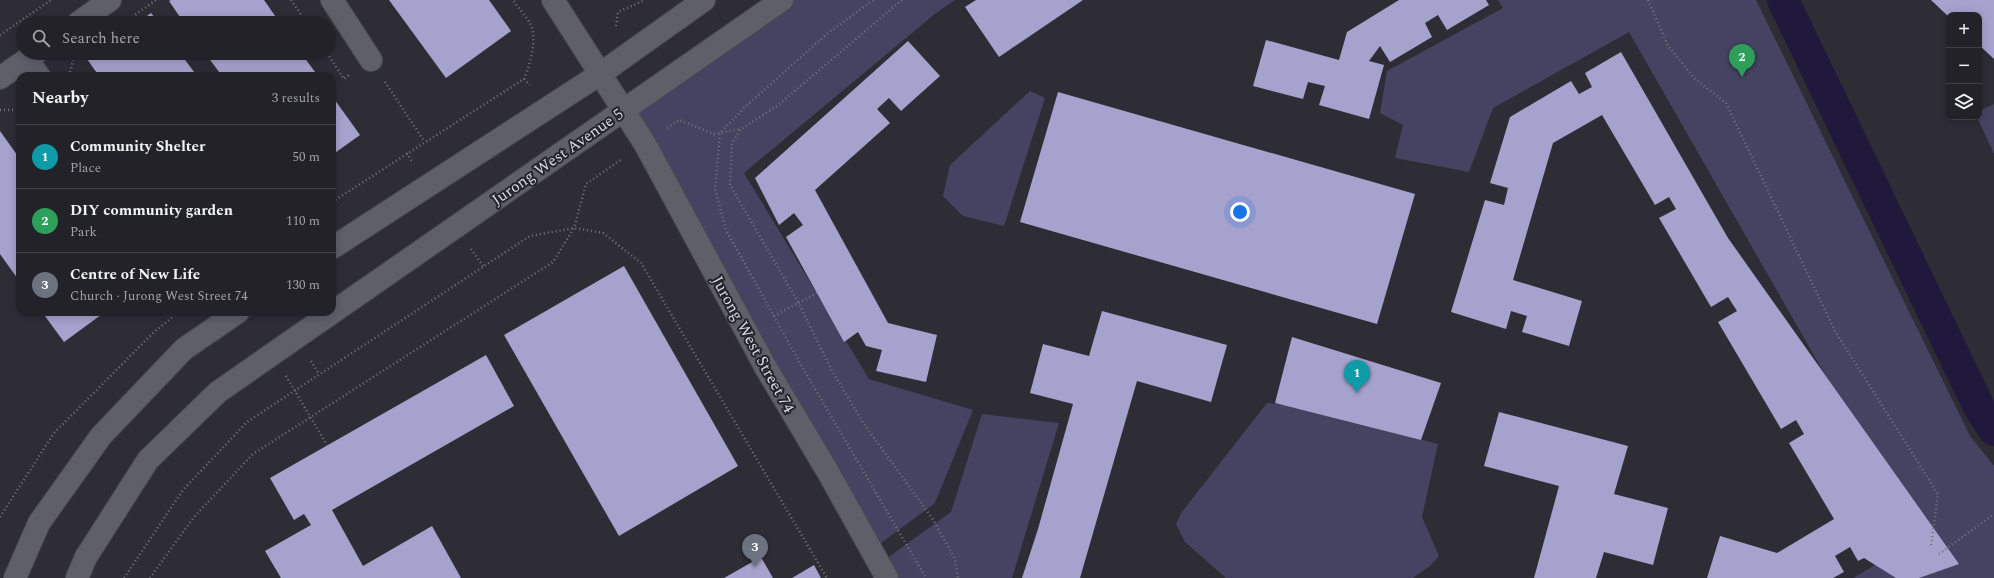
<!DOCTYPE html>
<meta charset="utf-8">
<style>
:root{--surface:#222228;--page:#2e2f34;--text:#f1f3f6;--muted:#a2a4a8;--line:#3f3f45;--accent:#8c9099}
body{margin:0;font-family:Spectral,serif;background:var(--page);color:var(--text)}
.controls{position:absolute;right:12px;top:12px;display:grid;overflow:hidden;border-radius:8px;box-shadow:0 2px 10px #0003}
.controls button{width:36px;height:36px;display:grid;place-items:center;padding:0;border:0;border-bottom:1px solid var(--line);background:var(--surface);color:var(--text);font:20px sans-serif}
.you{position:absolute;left:1240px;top:212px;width:14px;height:14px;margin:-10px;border:3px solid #fff;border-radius:50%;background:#1a73e8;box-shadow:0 0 0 6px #1a73e833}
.badge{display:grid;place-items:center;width:26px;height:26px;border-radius:50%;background:var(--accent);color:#fff;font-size:13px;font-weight:700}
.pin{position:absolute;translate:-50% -33px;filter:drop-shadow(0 1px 2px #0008)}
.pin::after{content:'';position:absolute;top:21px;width:14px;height:12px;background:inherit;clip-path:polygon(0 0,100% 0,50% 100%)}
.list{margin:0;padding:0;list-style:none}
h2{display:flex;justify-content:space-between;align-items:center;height:52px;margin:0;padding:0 16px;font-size:17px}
h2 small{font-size:13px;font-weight:400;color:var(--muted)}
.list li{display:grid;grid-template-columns:26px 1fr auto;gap:12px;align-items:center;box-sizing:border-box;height:64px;padding:0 16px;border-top:1px solid var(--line)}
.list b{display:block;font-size:15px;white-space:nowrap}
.list p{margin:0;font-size:13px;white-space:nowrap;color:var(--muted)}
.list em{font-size:13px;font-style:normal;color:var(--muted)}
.icon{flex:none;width:22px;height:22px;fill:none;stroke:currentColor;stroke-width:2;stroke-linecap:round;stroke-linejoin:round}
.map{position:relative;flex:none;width:1994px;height:578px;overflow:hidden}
.search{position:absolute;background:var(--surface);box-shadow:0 2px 10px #0003;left:16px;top:16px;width:320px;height:44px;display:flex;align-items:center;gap:10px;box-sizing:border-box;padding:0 14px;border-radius:22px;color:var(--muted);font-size:15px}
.panel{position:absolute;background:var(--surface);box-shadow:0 2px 10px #0003;left:16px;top:72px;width:320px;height:244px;border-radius:12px}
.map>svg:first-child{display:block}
</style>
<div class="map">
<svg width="1994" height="578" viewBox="0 0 1994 578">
<rect width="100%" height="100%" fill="#2e2d36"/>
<g fill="#464261">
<path d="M786,0H955L936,13L744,173L869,379L973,410L935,503L877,546L624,109Z"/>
<path d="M1498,0H1756L1970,436L1994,466V578H1853L1919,539L1629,32L1493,108L1469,172L1395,158L1403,125L1380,113L1387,71L1503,8Z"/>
<path d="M1030,91L1045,98L1004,226L963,216L943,196L950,165Z"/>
<path d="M1994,104V154L1977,117H1979V111Z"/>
<path d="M1267,403L1285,405L1438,444L1422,517L1439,556L1430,566L1413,578H1226L1185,542L1176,524L1181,513Z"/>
<path d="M982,414L1059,423L1012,578H893L883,561L951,512Z"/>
</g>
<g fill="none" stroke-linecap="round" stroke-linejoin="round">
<path stroke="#20193c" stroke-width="32" d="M1783,0L1979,407L1994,430"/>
</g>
<g fill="#a6a2ce">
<path d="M171,0H264L280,23H184L169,1Z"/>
<path d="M389,0H489L511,31L446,78Z"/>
<path d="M976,0H1083L999,57L965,7Z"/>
<path d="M1399,0H1486L1489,5L1447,30L1438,15L1425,23L1432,37L1390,62L1380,46L1369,61L1384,65L1369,119L1319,105L1325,86L1308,82L1303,99L1253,86L1266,40L1339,60L1347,32Z"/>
<path d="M1931,0H1994V59L1979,45V15H1949V17Z"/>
<path d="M151,13L159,23H137Z"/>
<path d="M908,41L940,76L901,111L889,98L877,109L890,123L815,190L888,323L937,335L926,382L876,371L882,350L866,346L858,332L844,342L786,237L803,225L794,213L779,225L755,178Z"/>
<path d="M1621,52L1728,238L1959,564L1919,578H1896L1864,558L1858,561L1850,547L1835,556L1844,572L1833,578H1707L1720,536L1777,553L1834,519L1789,443L1804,434L1796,420L1781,429L1718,322L1737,311L1728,297L1711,307L1659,218L1676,209L1669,197L1655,205L1602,115L1553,143L1513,280L1582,301L1569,346L1522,332L1527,316L1511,311L1506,329L1451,312L1485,200L1504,205L1508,188L1490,183L1510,117L1571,81L1579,94L1592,87L1585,73Z"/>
<path d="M95,53H180L197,76H99L87,59Z"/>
<path d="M205,53H301L318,76H222Z"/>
<path d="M1058,92L1415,194L1377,324L1020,222Z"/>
<path d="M332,96L360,135L332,155Z"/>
<path d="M0,131L20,159V282L0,254Z"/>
<path d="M624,266L738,466L619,536L504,335Z"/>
<path d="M1102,311L1227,345L1211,402L1137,381L1080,578H1022L1038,529L1073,404L1030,393L1043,344L1089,356Z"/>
<path d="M42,312H105L64,342Z"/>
<path d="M1292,337L1441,383L1421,440L1275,403Z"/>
<path d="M486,355L514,406L332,510L363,566L432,526L461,578H281L265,551L311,525L304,514L294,520L270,478Z"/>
<path d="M1499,412L1628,446L1614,494L1668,508L1653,565L1604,552L1596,578H1534L1559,486L1484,466Z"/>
<path d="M761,557L773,578H724Z"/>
<path d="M814,565L821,578H792Z"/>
</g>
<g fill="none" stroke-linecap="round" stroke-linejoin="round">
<defs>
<g id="minor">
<path d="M332,0L371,60"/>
<path d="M553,0L645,144L766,368L828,472L887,578"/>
<path d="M78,23L110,0"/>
<path d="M27,60L39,76"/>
<path d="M0,78L36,53"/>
<path d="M332,248L600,74L704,0"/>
<path d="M15,578L39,523L101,436L184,349L238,312"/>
<path d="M77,578L86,557L148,460L218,392L782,0"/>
</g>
</defs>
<use href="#minor" stroke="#494951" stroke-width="24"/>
<g stroke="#74747b" stroke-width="2.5" stroke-dasharray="1 3" stroke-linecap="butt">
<path d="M291,0L307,23"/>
<path d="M873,0L828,33L746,106L720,133L715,189L726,230L804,370L926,578"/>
<path d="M902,0L777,106L741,129L732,143L730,185L798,302L832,371L864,424L932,518L955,559L958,578"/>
<path d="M1648,0L1668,46L1695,79L1726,103L1835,331L1938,494L1931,546"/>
<path d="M132,17L156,0"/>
<path d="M616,26L618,12L645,0"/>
<path d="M0,35L51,0"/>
<path d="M327,53L344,79L349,75"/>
<path d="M69,76L74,57L80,53"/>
<path d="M524,79L530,85"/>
<path d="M385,82L424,141"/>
<path d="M0,110H20"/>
<path d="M667,128L679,120L714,134L741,129"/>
<path d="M407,153L413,163"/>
<path d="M332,202L524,79C530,65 538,37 530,23C525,15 518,8 513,0"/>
<path d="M471,249L483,266"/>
<path d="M774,316L817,293"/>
<path d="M311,361L319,374"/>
<path d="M286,376L327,445"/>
<path d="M0,517L54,433L154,332L179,312"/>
<path d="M1939,554L1994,514"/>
<path d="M124,578L183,490L247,422L530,236L574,228L603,233L641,263L827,578"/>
<path d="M150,578L194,517L253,454L553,262L574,228L586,184L622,159"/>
</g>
<use href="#minor" stroke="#5f5f69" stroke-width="22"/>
</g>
<g text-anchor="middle" stroke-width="4" stroke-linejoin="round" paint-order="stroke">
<g font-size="16" fill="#dcdce2" stroke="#24242c">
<text transform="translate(557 156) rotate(-35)" y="6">Jurong West Avenue 5</text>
<text transform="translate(754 344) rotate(61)" y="6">Jurong West Street 74</text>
</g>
</g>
</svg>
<div class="controls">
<button>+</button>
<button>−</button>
<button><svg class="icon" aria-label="layers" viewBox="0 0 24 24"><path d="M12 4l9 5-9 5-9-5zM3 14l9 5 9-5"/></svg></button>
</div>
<div class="you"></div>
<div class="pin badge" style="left:1357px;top:393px;background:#0f9aa8">1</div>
<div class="pin badge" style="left:1742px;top:77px;background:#2e9e5b">2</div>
<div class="pin badge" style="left:755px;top:567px;background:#6b7280">3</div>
<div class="search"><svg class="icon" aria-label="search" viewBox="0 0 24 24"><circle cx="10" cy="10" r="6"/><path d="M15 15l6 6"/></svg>Search here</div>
<section class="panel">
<h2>Nearby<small>3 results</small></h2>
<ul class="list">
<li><span class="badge" style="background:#0f9aa8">1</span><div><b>Community Shelter</b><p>Place</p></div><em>50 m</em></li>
<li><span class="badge" style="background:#2e9e5b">2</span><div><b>DIY community garden</b><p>Park</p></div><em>110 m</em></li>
<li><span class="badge" style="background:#6b7280">3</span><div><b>Centre of New Life</b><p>Church · Jurong West Street 74</p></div><em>130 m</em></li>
</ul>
</section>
</div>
